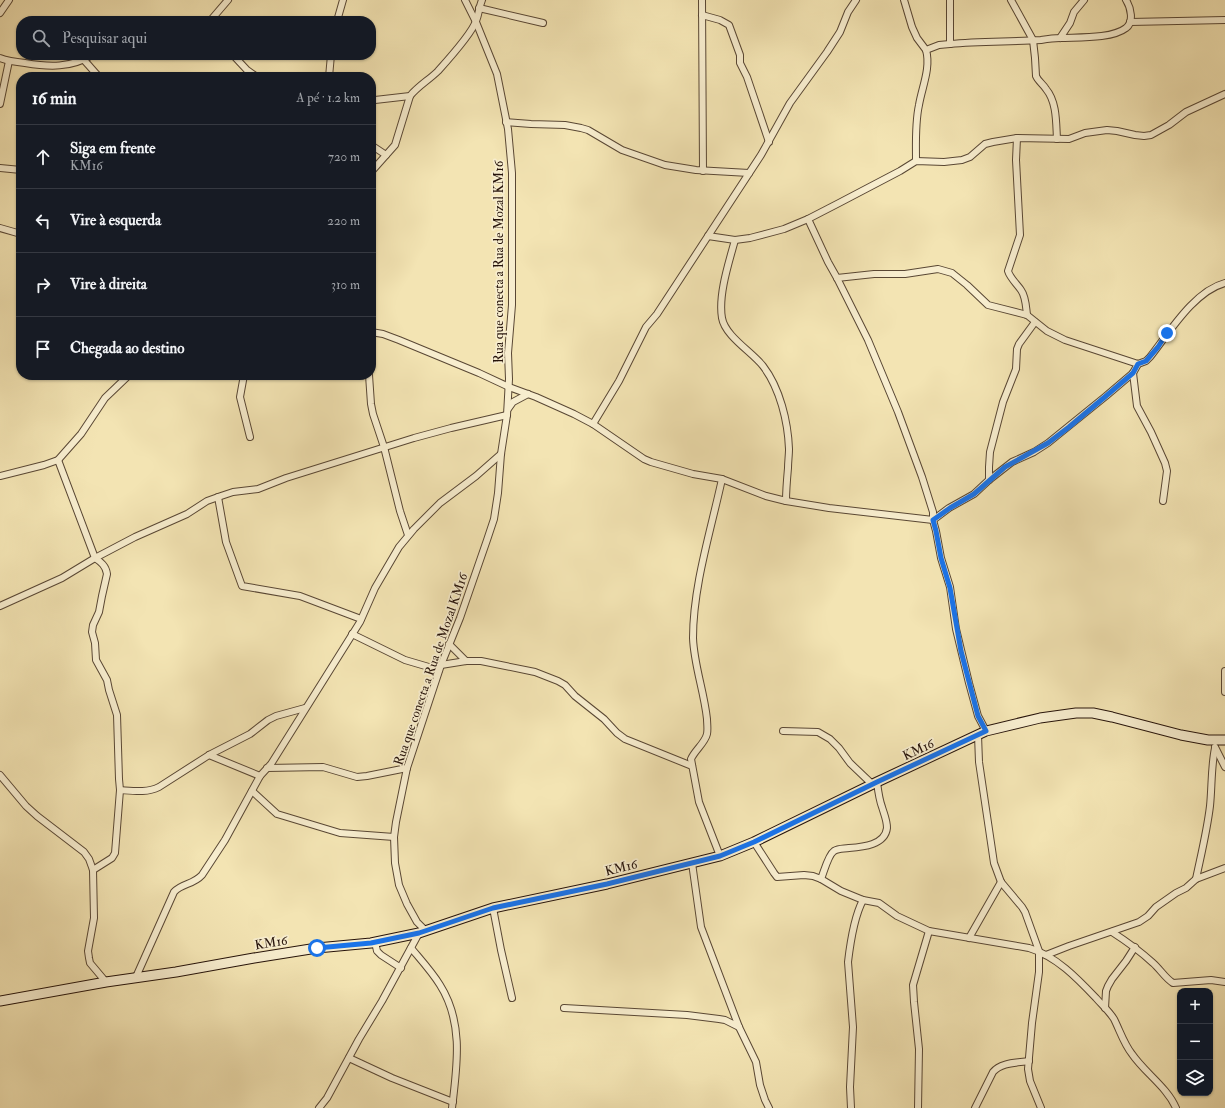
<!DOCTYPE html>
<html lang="pt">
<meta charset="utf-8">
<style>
:root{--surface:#171b24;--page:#242831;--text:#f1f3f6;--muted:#9ea1a6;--line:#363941}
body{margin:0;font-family:"IM FELL Double Pica",serif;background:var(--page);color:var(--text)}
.controls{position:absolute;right:12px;bottom:12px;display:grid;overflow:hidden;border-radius:8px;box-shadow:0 1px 3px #0004}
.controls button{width:36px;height:36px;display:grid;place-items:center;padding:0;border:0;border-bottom:1px solid var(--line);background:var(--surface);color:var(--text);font:20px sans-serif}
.stop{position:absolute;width:12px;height:12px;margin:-9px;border:3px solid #1a73e8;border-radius:50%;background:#fff}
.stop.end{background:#1a73e8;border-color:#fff;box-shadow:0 1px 4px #0008}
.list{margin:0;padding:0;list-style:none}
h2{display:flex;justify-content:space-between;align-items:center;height:52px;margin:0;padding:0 16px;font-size:17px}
h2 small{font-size:13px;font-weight:400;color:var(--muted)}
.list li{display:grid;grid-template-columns:26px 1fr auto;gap:12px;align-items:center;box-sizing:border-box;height:64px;padding:0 16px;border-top:1px solid var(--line)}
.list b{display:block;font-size:15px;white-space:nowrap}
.list p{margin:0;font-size:13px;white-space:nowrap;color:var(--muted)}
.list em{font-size:13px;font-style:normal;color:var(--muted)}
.icon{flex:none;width:22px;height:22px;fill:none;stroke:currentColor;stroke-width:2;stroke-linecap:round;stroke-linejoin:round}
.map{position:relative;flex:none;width:1225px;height:1108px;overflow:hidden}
.search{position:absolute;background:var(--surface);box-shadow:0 1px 3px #0004;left:16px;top:16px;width:360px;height:44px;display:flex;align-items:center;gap:10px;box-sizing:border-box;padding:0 14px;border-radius:16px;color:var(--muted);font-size:15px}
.panel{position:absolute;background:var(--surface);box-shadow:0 1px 3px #0004;left:16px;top:72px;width:360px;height:308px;border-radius:16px}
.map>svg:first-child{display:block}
</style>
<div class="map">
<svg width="1225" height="1108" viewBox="0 0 1225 1108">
<rect width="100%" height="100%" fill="#f3e4b3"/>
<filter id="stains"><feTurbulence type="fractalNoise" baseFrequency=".005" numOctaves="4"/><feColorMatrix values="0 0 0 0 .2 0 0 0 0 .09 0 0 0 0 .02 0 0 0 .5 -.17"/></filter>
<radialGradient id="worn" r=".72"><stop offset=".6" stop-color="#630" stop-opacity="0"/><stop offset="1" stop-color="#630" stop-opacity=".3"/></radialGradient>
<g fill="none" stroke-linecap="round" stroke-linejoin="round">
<defs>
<g id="street">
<path d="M702,0L703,171"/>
<path d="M904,0L912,27L917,38L926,50L939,45L950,44C980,41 1011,42 1041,40C1047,39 1053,38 1060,38C1077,37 1112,39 1126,28C1134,22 1131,8 1126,0"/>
<path d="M950,0V44"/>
<path d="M1011,0L1033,40L1035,58L1036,76C1038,81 1043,84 1046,89C1057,102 1056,123 1057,139"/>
<path d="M479,8L543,23"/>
<path d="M0,13L9,0"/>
<path d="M702,15L720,20L729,25L740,55V63L747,77L769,142"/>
<path d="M210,21L228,0"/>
<path d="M337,21L343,0"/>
<path d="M1130,22L1225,20"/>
<path d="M1060,38L1070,23L1074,12L1084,0"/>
<path d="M233,55L247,70L257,77"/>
<path d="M0,58C8,61 16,62 25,63C49,67 71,68 92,55"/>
<path d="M84,60L99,77"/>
<path d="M329,77L331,55"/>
<path d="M371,102L375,100L410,96C418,86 429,80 438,71C447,61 472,33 476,21C479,14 479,7 482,0"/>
<path d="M0,104L9,61"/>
<path d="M506,122L531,124L565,125L581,128L588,130L622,150L665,165L696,170L749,173"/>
<path d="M1017,138L1016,160L1020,235L1008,271C1010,278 1017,284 1021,290C1026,297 1026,307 1027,315"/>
<path d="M371,145L386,155"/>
<path d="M916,161C916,142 915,123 919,105C922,87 931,68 926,50"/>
<path d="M0,168L21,170"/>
<path d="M371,172L395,145L410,96"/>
<path d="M808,219L828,262L837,278L868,340L898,412L922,477L933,512V520L936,531L941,558L950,587L956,629L969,683L978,716L986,731"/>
<path d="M0,228L21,234"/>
<path d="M708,236L735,240L750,238L784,229L808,219L839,203L900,171L916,161L944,162L962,160L970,157L985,144L993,142L1017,138L1069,139L1085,133L1107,130L1117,131L1135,135L1144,136L1151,135L1169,125L1186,112L1225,94"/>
<path d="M735,240C729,262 718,295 722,318C725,336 752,352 763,366C780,388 788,422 789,449C789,455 788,462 788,468C787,479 786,490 786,501"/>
<path d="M837,278L874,274H905L938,269L952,273L967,285L988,305L1027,315L1047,331L1065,340L1138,364L1146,361L1150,357C1169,333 1194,291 1225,283"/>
<path d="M371,332L383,334L399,340L479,373L509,387L536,397L574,414L593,424L644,459L651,462L693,474L722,479L766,496L786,501L829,508L933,520L949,508L974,494L989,480L1012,462L1034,452L1048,443L1106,396L1133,373L1138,364"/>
<path d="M1133,373L1137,406L1151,432L1165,463L1167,471L1163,501"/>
<path d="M244,375L240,397L250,437"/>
<path d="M369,375L371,404L373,414L384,447L400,511L408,535"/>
<path d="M508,409L513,402L528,394"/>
<path d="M593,424L619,381L646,327L657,314L761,155L790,103L827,52L840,32L848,12L856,0"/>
<path d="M58,460L95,558C101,562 106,566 107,574L102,596L99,612L93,625L92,632L95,643L96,660L107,680L109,690L117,715L119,779L120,790L115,853L112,858L93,870"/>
<path d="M0,476L44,465L58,460L81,434L105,398L129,375"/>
<path d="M989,480V467L990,452L1003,402L1016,369L1017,349L1019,344L1035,322"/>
<path d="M218,497L226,542L242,586L300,596L361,619"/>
<path d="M0,606L62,578L95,558L135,537L187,514L207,501L221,496L233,492L258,489L286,478L414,438L451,428L507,415"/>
<path d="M352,634L405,660L439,670"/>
<path d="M449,644L466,661"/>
<path d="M441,665L466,661H481L535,672L558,681L565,685L575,696L604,719L617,733L625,739L692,766"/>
<path d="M1225,671V692"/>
<path d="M783,731L818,732L830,739L839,748L850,763L872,784"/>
<path d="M978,735L979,762L994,863L1001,882L1022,907L1025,912L1039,951V972L1032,1023L1028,1069L1030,1081L1041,1108"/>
<path d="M1215,747L1225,767"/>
<path d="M209,755L260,776"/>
<path d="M267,768L323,767L357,777L367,776L407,768"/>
<path d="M0,775L26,806L37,816L84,852L89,859L93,870L94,918L88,951L89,958L90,963L106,982"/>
<path d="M120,790C134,791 147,793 159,787L209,755L250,734L268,720L276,716L305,708"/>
<path d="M252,791L277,814L287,817L340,833L394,837"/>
<path d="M754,842L774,873L777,877L804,875L813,876L821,879L841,891L863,900L879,903L897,916L929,931L1029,948C1056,956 1077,978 1096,998C1102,1005 1109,1011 1114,1019C1120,1031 1124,1044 1132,1054C1145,1073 1167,1087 1176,1108"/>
<path d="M720,856L699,802L691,759C695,750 705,743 707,734C708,729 707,723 707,719C704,691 694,665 693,638C693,586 711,530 722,479"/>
<path d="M692,863L701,927L739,1027L756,1062L760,1085L765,1100L769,1108"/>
<path d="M821,879C824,872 828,855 834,851C839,848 844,849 849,848C863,847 885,845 887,828C887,820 884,814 882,807C879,799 878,790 877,782"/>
<path d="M1196,879C1201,855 1207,831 1210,806C1212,787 1211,767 1215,748"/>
<path d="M493,908L501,950L512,998"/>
<path d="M426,931L417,922L407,904L399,885L395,863L394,837L396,822L407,768L441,665L460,618L487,540L494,519L498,493L501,454L507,415L509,379L508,353L512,305V173L508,129L497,74L476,22L465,0"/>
<path d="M1112,932C1126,941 1140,951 1153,963C1160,969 1165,978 1173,983L1211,980L1225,982"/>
<path d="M969,938L1001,882"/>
<path d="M375,942L377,951L381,955L401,968"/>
<path d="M411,948C421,960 432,972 440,985C464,1023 457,1066 452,1108"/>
<path d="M1046,955L1069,946L1139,922L1148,916L1156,907L1176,893L1186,888L1196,879L1225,868"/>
<path d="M136,977L174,892C182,883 193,885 202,875L225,840L260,776L271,764L360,622L375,588L399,547L414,529L440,503L476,476L501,454"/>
<path d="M564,1008L687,1015L719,1019L725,1020L739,1027"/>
<path d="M1105,1008L1106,991L1108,986L1112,979L1126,961L1135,947"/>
<path d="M349,1058L392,1078L453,1102"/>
<path d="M319,1108L327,1098L359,1039L382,1001L419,933"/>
<path d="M851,1108L850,1087L853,1027L848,962C850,945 855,915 863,900"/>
<path d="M918,1108L919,1049L914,1002L913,985L929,931"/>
<path d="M975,1108L993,1072C1001,1062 1018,1063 1029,1061"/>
</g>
<path id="secondary" d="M0,1001L106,982L176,972L254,958L317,948L371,943L419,933L493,908L607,884L720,856L754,842L877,782L986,731L1040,718L1076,713H1093L1112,717L1181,735L1208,740H1225"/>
</defs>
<use href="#street" stroke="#594734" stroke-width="8"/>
<use href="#secondary" stroke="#26130a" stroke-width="11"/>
<use href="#street" stroke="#f7edce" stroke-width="6"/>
<use href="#secondary" stroke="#f7edce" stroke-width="9"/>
</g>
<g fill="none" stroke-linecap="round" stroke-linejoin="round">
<path stroke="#1a73e8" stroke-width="5" d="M317,948L371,943L419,933L493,908L607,884L720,856L754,842L877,782L986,731L978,716L961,651L950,588L941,558L936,531L933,520L950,508L974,494L1005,467L1048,443L1069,427L1106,396L1133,373L1138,364L1146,361L1158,347L1167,333"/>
</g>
<g text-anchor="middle" stroke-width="3.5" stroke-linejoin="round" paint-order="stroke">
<g font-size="13" fill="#26130a" stroke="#f7edce">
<text transform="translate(498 262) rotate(-90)" y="5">Rua que conecta a Rua de Mozal KM16</text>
<text transform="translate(430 669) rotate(-71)" y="5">Rua que conecta a Rua de Mozal KM16</text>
<text transform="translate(918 749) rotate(-25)" y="5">KM16</text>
<text transform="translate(621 867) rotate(-14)" y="5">KM16</text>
<text transform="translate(271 942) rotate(-9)" y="5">KM16</text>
</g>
</g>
<rect width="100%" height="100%" filter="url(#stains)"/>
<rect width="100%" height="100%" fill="url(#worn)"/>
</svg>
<div class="controls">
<button>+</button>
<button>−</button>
<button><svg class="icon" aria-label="layers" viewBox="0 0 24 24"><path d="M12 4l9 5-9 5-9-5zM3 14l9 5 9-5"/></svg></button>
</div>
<div class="stop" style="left:317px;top:948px"></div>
<div class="stop end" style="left:1167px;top:333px"></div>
<div class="search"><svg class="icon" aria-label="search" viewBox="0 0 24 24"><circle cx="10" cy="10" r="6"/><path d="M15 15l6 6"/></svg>Pesquisar aqui</div>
<section class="panel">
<h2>16 min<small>A pé · 1.2 km</small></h2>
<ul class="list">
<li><svg class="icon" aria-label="ahead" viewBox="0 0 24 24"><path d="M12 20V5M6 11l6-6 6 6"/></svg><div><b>Siga em frente</b><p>KM16</p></div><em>720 m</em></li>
<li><svg class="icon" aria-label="left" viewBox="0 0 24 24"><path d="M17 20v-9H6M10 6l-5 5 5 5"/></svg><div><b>Vire à esquerda</b></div><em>220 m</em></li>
<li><svg class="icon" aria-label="right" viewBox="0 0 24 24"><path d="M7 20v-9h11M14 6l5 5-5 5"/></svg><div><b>Vire à direita</b></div><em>310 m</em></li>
<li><svg class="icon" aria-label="arrive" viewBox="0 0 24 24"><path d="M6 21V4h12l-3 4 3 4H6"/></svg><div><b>Chegada ao destino</b></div></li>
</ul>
</section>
</div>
